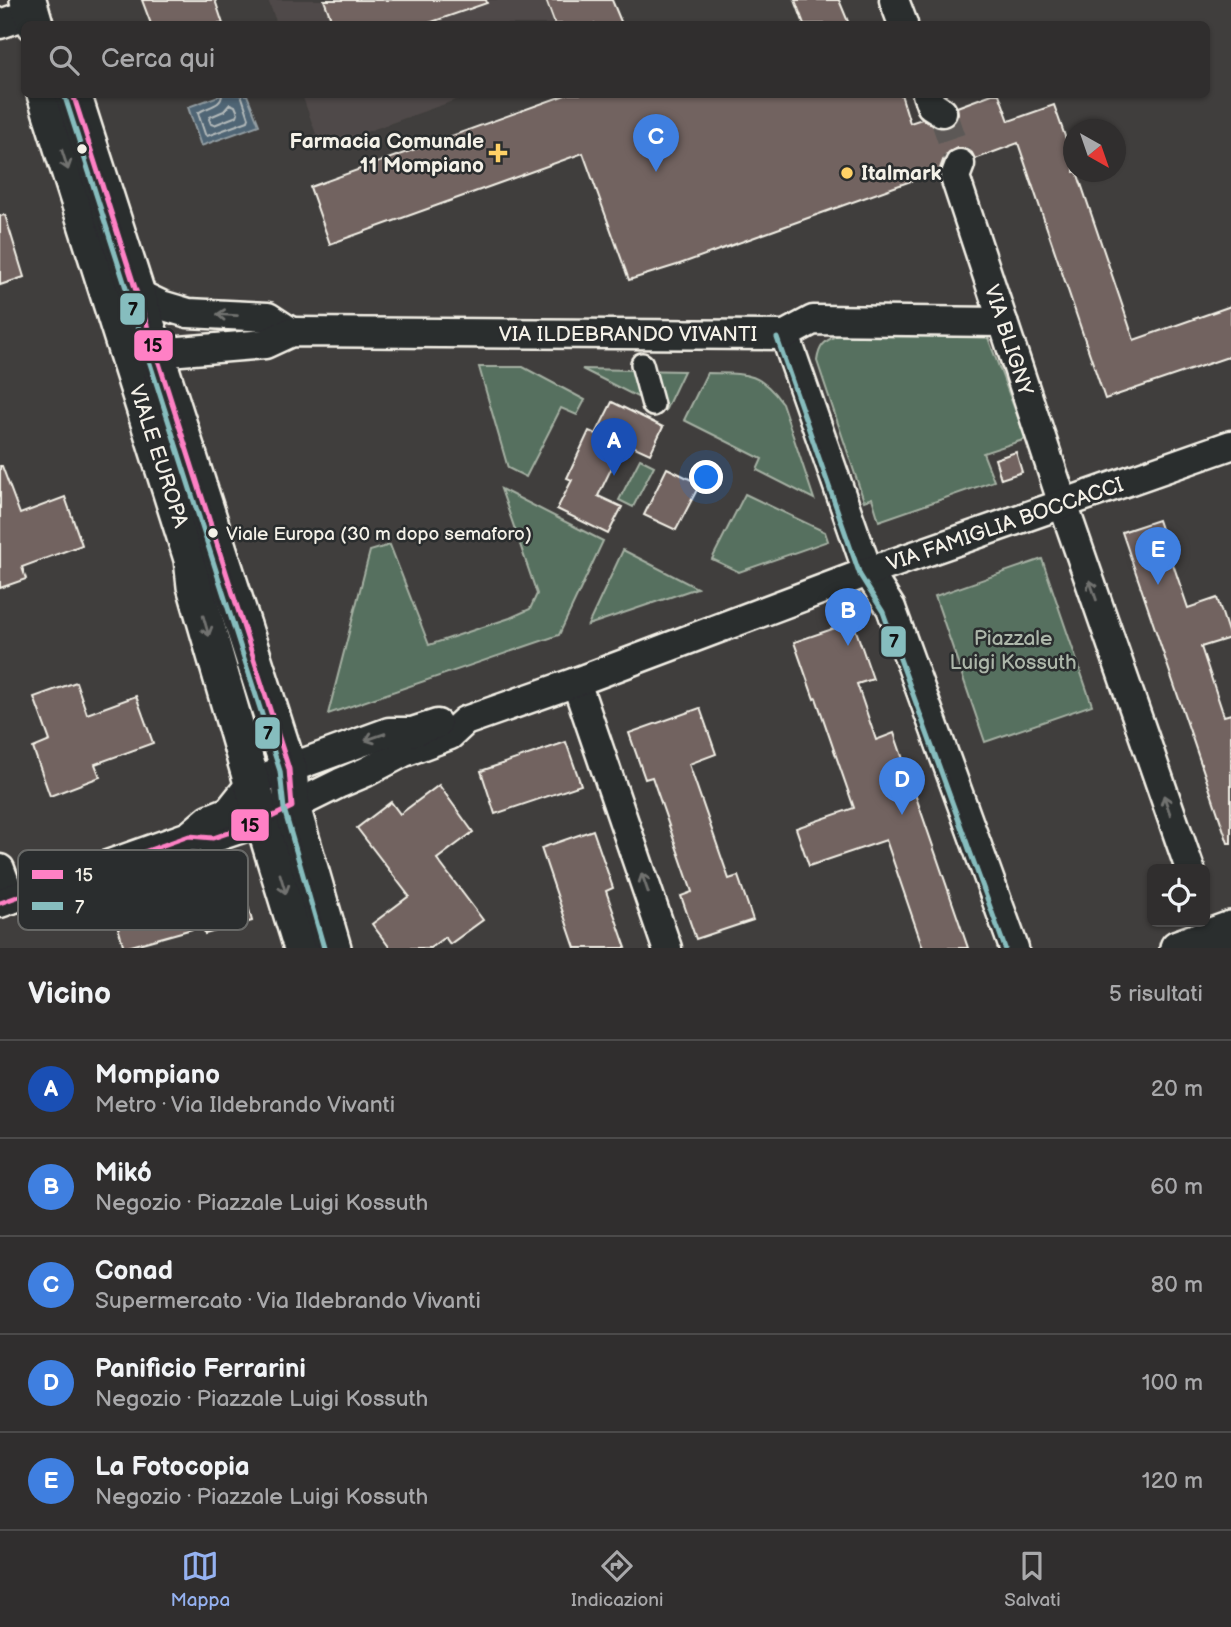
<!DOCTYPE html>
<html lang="it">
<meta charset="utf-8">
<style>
:root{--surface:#302e2e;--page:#383636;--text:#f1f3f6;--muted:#a8a8aa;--line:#4b4a4a;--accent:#95b2f1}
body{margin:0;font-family:"Balsamiq Sans",sans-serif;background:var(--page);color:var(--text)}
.controls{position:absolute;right:21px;bottom:21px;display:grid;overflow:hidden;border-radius:10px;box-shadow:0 2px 5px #0004}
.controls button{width:63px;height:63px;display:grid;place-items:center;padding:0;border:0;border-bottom:2px solid var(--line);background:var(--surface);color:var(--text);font:35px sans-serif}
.compass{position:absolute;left:1063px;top:119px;width:63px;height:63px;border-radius:50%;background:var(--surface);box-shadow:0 2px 5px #0004;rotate:140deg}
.you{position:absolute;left:707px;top:478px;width:24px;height:24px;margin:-18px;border:5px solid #fff;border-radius:50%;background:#1a73e8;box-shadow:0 0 0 10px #1a73e833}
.badge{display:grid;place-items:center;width:46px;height:46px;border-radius:50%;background:var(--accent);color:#fff;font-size:23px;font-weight:700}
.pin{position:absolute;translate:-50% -58px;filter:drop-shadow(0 2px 4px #0008)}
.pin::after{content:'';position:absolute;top:37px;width:24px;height:21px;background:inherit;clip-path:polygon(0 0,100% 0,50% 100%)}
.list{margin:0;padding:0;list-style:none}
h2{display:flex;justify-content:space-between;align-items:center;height:91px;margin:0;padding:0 28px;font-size:30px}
h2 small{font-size:23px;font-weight:400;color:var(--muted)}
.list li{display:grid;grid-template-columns:46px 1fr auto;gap:21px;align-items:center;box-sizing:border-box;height:98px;padding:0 28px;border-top:2px solid var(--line)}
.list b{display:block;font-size:26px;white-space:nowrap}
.list p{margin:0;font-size:23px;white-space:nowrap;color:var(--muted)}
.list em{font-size:23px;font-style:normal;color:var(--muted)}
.icon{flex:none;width:38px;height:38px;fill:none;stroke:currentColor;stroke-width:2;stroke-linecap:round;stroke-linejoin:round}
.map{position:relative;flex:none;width:1231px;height:948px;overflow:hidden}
.search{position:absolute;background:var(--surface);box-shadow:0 2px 5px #0004;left:21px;right:21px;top:21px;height:77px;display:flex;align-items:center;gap:18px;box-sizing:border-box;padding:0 24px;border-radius:10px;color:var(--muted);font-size:26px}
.sheet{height:581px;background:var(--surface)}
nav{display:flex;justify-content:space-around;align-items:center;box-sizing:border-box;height:98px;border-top:2px solid var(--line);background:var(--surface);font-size:19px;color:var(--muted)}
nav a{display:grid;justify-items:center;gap:4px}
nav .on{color:var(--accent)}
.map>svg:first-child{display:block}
</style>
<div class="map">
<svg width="1231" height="948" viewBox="0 0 1231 948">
<rect width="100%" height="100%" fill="#403e3d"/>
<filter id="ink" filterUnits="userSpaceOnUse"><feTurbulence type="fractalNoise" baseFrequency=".0143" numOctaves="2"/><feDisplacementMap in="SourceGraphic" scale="14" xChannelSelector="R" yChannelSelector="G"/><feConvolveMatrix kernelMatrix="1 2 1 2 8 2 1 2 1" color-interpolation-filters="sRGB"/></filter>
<g filter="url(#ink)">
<g fill="#4f4948">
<path d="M268,0H546L555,24H277Z"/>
<path d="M302,95V94L470,95L321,148Z"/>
</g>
<g fill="#56705e" stroke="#a5b0a3" stroke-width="2">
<path d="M838,335H987L1026,439L983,453L994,481L879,521L872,498L864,501L817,361C819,346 824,341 838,335Z"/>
<path d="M479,367H523L585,400L577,415L561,408L526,477L508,468Z"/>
<path d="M582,369L684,371L665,411Z"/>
<path d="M707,373C743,374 759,370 782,403L814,499L757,470L762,459L684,420Z"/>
<path d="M640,459L654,466L633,507L619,500Z"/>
<path d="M501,489L603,541L559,635L328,714L370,551L390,545L429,645L510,618L530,609L537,594Z"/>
<path d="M745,494L825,532L828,541L739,572L712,559Z"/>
<path d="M623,550L697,588L588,625Z"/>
<path d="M1042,559L1092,705L985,742L935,596Z"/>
</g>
<path fill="#506574" stroke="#929da2" stroke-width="2" d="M224,94L247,95L259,125L201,146L188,107Z"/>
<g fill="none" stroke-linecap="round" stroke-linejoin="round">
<g stroke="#b2b9ba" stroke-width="2">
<path d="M222,94C222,107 207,106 198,113L205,134L207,136L248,121L249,118L241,94"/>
<path d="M230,104L235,106L238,113L237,116L214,125L211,124L209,119L210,117L224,111Z"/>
</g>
</g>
<g fill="#726460" stroke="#f4f1e8" stroke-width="2">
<path d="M142,0H215L223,24H151Z"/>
<path d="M324,0H486L487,3L426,24H333Z"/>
<path d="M546,0H612L622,24H555Z"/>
<path d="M795,0H839L849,24H804Z"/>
<path d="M568,94H901L910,123L922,119L934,126L942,129L950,126L956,121L958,113L957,107L992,94H999L1009,121L1054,105L1074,162V172H1077L1134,340L1231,306V356L1105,399L1018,143L975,159L972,153L967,149L957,148L949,152L944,158L939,171L677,265L629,280L583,153L330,244L310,187Z"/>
<path d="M5,215L24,277L0,285V216Z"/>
<path d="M612,402L663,427L650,454L624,442L598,496L622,507L608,534L557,509L572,480L567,478L589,431L596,434Z"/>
<path d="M1016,452L1022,472L1001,479L995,459Z"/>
<path d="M0,466H2L20,514L65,497L82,545L22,567L26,579L0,588Z"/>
<path d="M667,468L700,484L676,530L644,515Z"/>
<path d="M1158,520L1188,608L1217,598L1230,638L1201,647L1224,716L1231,714V843H1228L1122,532Z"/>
<path d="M853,622L873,679L857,684L876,740L894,733L968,948H923L886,840L809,866L796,828L854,808L816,698L814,699L794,642Z"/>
<path d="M76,682L87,714L136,696L153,743L95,764L100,777L50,796L33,748L50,741L34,697Z"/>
<path d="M700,708L716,754L689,764L729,879L738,876L753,920L696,939L681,896L692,892L652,777L645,779L629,733Z"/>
<path d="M566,742L581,785L495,814L481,771Z"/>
<path d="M439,785L473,832L437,859L483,920L450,944L445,937L430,948H390L372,924L409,896L357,828L391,802L400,814Z"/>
<path d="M593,830L613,888L606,891L626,948H575L541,848Z"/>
<path d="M239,871L252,921L205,934L203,926L124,948L110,900L160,887L161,892Z"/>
</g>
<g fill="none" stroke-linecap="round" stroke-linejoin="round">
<path stroke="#5b5957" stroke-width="28" stroke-dasharray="28 14" stroke-linecap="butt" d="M942,112L960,164"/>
<defs>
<path id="pedestrian" d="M642,364L653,405"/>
<g id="minor">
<path d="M894,0L903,24"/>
<path d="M0,24L32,13"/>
<path d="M927,94L931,105L942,112"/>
<path d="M960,164L955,177L1063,504L1190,869"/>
<path d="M138,294L161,305L188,313L268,317L291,332"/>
<path d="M785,335L868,572L891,608L1014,948"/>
<path d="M156,353L265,344L291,332L785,335L813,320L1003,322"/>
<path d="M576,682L667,948"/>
<path d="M189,836L213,838L263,821L340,783L366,772L404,752L450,735L465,721L576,682L868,572L1231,445"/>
<path d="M0,869L11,899"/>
<path d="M0,903L189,836L209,819L229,811L252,782L389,732H412L437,724"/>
</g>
<g id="tertiary">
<path d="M28,0L35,24"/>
<path d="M45,94L192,559L195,586L263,821L302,948"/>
<path d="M73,94L289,769L292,807L333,948"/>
<path d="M1178,948L1231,929"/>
</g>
</defs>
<use href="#pedestrian" stroke="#f4f1e8" stroke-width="26"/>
<use href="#minor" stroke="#f4f1e8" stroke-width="33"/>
<use href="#tertiary" stroke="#f4f1e8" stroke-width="40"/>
<use href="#pedestrian" stroke="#2a2d2e" stroke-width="21"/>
<use href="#minor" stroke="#2a2d2e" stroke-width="28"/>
<use href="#tertiary" stroke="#2a2d2e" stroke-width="35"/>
<defs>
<path id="bus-1" d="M0,903L189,836L213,838L263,821L292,807L289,769L73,94"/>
<g id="bus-2">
<path d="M65,97L280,771L284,809L324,948"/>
<path d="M777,338L860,575L883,612L1005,948"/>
</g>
</defs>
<use href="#bus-1" stroke="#2a2d2e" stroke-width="10"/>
<use href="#bus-2" stroke="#2a2d2e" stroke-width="10"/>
<use href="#bus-1" stroke="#ff80c5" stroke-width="5"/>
<use href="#bus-2" stroke="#86bdbe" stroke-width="5"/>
</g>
<defs><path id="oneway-shaft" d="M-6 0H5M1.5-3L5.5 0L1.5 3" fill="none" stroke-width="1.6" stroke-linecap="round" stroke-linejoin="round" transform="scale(1.75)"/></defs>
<g stroke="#71726f">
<use href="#oneway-shaft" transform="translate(65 160) rotate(72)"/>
<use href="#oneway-shaft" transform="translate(227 315) rotate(-177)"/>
<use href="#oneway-shaft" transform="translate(1093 590) rotate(-109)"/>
<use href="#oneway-shaft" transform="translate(206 626) rotate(74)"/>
<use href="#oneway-shaft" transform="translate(375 737) rotate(161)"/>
<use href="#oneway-shaft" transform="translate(1167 805) rotate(-109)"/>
<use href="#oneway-shaft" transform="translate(645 883) rotate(-109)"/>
<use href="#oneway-shaft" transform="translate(283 884) rotate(73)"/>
</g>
</g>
<g fill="#f4f1e8" stroke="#2a2d2e" stroke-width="2.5">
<circle cx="82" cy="149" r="6"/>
<circle cx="213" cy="533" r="6"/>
</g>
<g fill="#ffd166" stroke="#2a2d2e" stroke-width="2.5">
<path d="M494.5 142.5h7v7h7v7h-7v7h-7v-7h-7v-7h7z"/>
<circle cx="847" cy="173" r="7"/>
</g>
<g text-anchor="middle" stroke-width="5" stroke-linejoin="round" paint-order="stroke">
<g font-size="19" fill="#f4f1e8" stroke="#2a2d2e" text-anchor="start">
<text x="226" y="540">Viale Europa (30 m dopo semaforo)</text>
</g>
<g font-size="21" font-weight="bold" fill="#f4f1e8" stroke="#2a2d2e" text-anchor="end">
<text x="484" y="148">Farmacia Comunale<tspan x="484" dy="24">11 Mompiano</tspan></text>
<text x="861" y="180" text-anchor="start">Italmark</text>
</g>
<g font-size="21" fill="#f4f1e8" stroke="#2a2d2e">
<text x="628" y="341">VIA ILDEBRANDO VIVANTI</text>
<text transform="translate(1009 340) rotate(72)" y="7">VIA BLIGNY</text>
<text transform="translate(159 456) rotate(72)" y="7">VIALE EUROPA</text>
<text transform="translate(1005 524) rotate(-19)" y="7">VIA FAMIGLIA BOCCACCI</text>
</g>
<g font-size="21" fill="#adb7aa" stroke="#2a2d2e">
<text x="1013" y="645">Piazzale<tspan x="1013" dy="24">Luigi Kossuth</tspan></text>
</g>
</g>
<rect x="18" y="850" width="230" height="80" rx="10" fill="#2a2d2e" stroke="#676866" stroke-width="2"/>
<rect x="32" y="870" width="31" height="9" fill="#ff80c5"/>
<rect x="32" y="902" width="31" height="8" fill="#86bdbe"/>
<g font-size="19" fill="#f4f1e8">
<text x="75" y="881">15</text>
<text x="75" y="913">7</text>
</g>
<g stroke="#2a2d2e" stroke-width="2.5">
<rect x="119" y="292" width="27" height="34" rx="7" fill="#86bdbe"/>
<rect x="133" y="329" width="41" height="33" rx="7" fill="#ff80c5"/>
<rect x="880" y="625" width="27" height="33" rx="7" fill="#86bdbe"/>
<rect x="254" y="716" width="27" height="34" rx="7" fill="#86bdbe"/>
<rect x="230" y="808" width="40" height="34" rx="7" fill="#ff80c5"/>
</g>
<g font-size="19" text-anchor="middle" font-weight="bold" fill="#111">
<text x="133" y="316">7</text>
<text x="153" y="352">15</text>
<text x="894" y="648">7</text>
<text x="268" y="740">7</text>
<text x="250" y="832">15</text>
</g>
</svg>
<div class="controls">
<button><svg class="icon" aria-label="locate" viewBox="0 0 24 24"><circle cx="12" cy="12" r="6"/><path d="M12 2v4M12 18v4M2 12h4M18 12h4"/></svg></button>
</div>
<svg class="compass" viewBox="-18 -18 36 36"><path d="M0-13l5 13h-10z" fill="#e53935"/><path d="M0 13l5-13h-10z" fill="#a8a8aa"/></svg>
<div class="you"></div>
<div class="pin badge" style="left:614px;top:476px;background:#1a4fb4">A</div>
<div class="pin badge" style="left:848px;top:646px;background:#3f7fe0">B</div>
<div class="pin badge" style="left:656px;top:172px;background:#3f7fe0">C</div>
<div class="pin badge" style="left:902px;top:815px;background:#3f7fe0">D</div>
<div class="pin badge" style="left:1158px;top:585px;background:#3f7fe0">E</div>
<div class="search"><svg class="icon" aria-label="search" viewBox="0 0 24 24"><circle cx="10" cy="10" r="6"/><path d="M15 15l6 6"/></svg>Cerca qui</div>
</div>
<section class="sheet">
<h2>Vicino<small>5 risultati</small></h2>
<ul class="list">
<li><span class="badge" style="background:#1a4fb4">A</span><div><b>Mompiano</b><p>Metro · Via Ildebrando Vivanti</p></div><em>20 m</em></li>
<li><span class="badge" style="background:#3f7fe0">B</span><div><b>Mikó</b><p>Negozio · Piazzale Luigi Kossuth</p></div><em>60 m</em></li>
<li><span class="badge" style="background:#3f7fe0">C</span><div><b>Conad</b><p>Supermercato · Via Ildebrando Vivanti</p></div><em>80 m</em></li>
<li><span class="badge" style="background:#3f7fe0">D</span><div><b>Panificio Ferrarini</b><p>Negozio · Piazzale Luigi Kossuth</p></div><em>100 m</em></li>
<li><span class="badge" style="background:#3f7fe0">E</span><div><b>La Fotocopia</b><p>Negozio · Piazzale Luigi Kossuth</p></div><em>120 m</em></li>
</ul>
</section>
<nav>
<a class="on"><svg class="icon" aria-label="map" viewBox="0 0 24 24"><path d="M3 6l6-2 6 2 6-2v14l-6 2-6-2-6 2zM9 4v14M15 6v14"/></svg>Mappa</a>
<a><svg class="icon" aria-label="directions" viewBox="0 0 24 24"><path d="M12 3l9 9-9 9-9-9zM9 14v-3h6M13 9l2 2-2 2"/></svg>Indicazioni</a>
<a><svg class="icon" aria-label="saved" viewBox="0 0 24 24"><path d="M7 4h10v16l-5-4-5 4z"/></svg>Salvati</a>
</nav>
